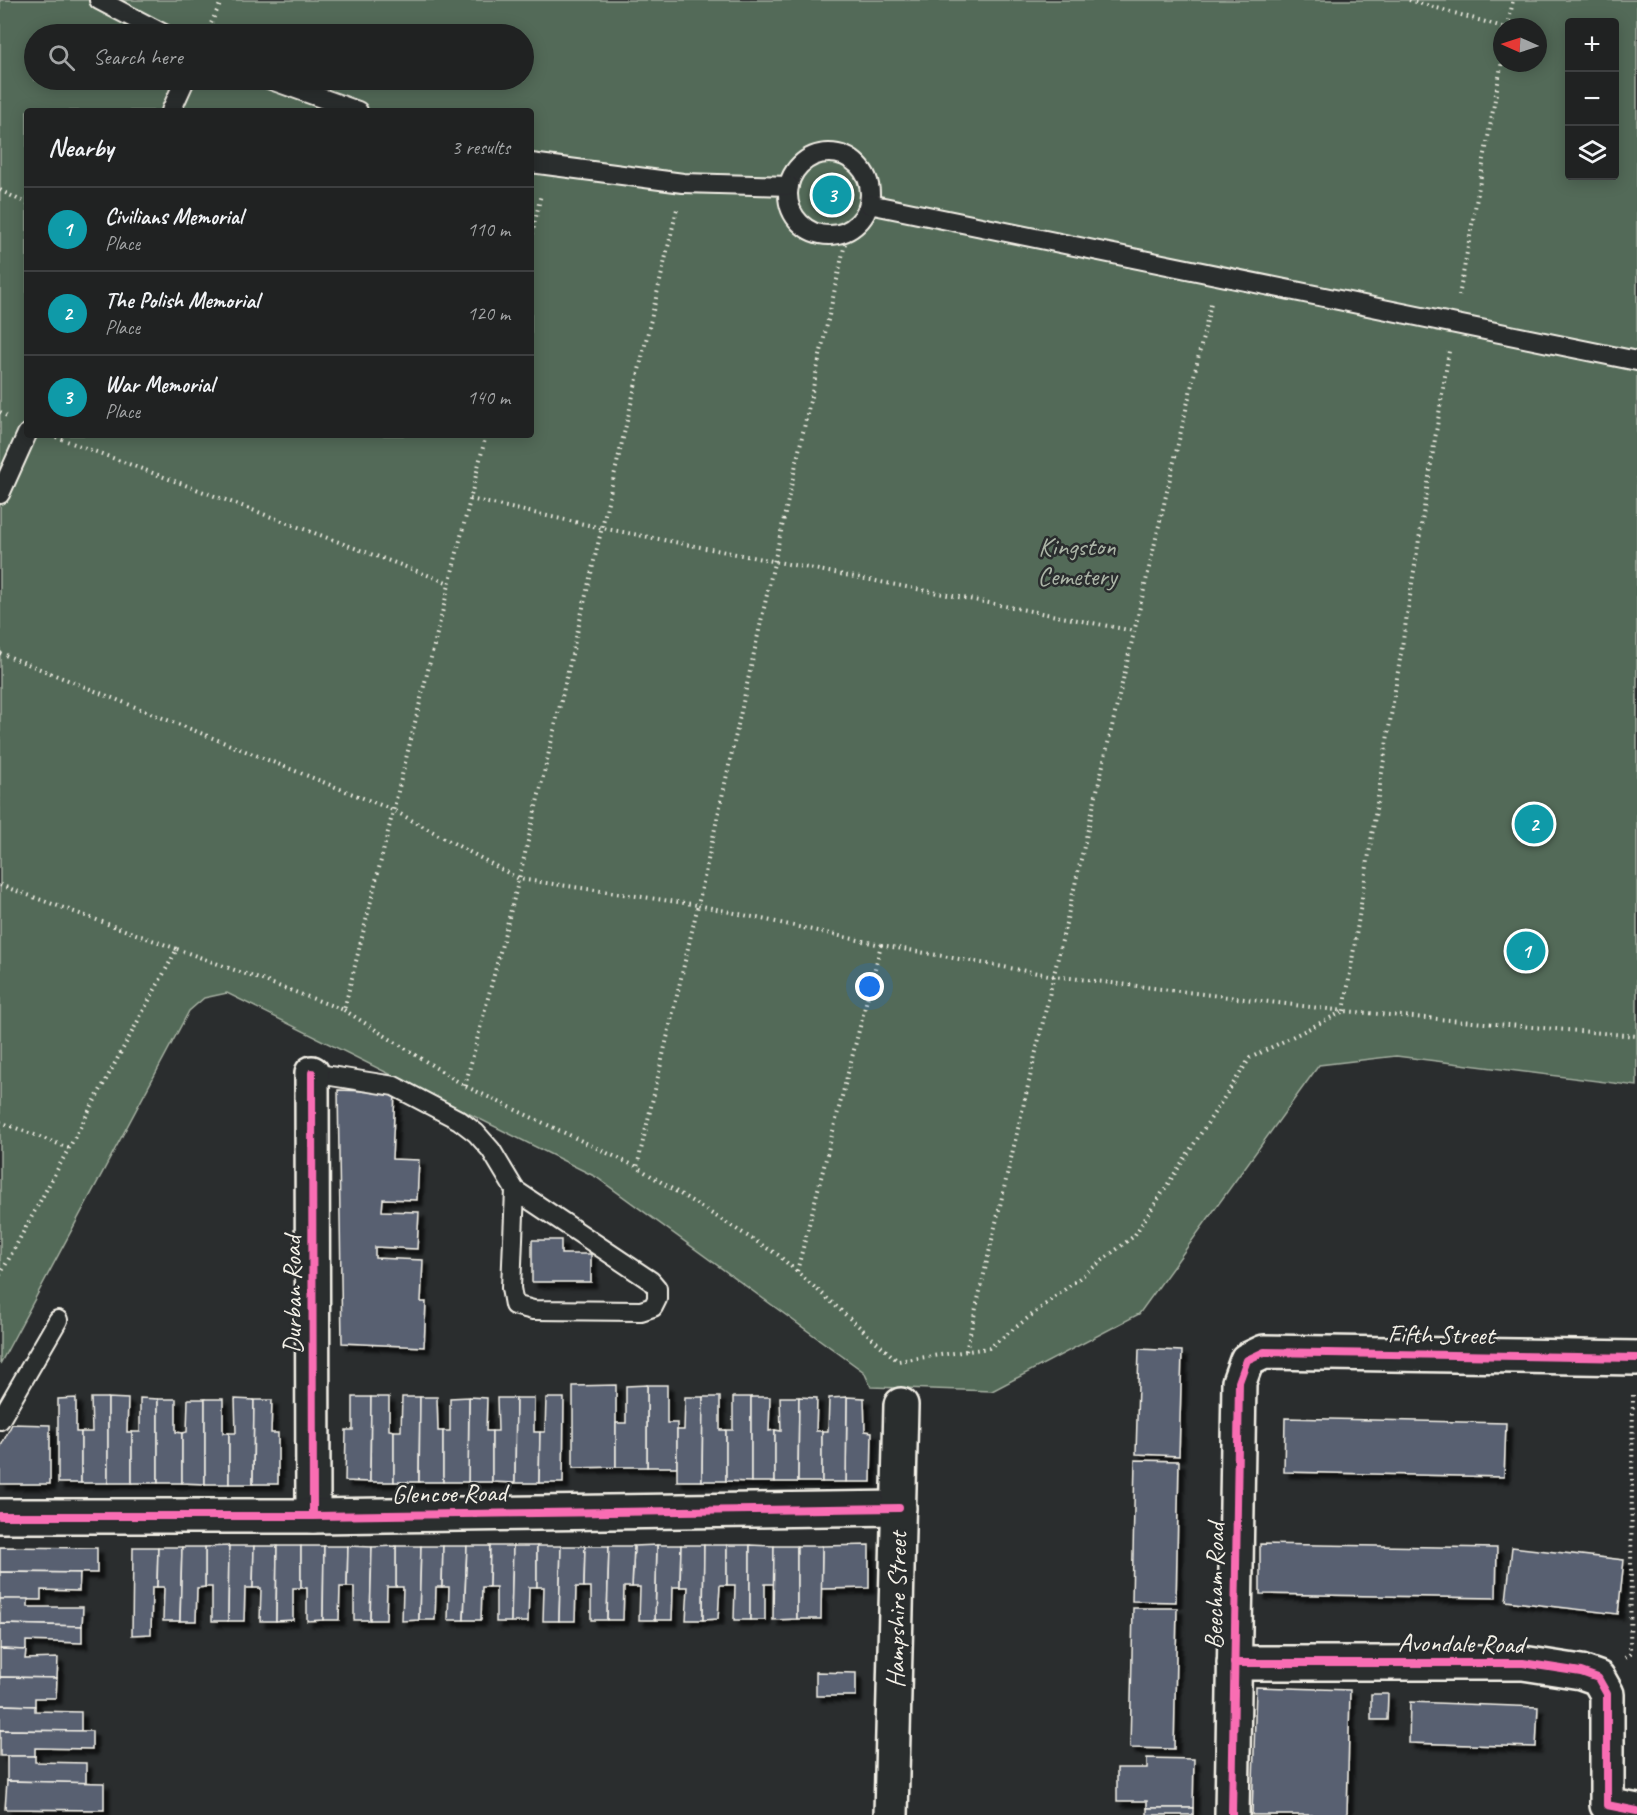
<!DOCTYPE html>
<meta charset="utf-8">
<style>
:root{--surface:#202222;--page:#2d2f2f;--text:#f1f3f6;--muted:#a2a4a5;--line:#3d3f40;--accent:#ffd166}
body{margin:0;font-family:Caveat,sans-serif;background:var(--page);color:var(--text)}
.controls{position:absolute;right:18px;top:18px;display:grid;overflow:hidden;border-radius:6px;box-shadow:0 3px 15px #0003}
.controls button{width:54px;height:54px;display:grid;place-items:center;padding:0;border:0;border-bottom:2px solid var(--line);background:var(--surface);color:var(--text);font:30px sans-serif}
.compass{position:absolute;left:1493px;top:18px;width:54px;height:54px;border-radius:50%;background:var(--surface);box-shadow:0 3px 15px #0003;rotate:273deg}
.you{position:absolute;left:870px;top:987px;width:21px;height:21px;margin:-15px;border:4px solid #fff;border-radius:50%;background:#1a73e8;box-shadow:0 0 0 9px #1a73e833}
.badge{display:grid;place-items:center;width:39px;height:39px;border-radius:50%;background:var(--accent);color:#fff;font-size:20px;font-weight:700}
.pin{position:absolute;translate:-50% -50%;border:3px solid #fff;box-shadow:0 2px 6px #0006}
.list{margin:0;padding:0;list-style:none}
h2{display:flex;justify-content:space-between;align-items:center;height:78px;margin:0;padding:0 24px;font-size:26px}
h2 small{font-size:20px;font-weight:400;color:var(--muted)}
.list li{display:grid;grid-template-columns:39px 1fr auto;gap:18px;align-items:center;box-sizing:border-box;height:84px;padding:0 24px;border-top:2px solid var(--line)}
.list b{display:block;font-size:22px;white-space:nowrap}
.list p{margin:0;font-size:20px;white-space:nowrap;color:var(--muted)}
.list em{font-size:20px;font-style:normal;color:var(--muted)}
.icon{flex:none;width:33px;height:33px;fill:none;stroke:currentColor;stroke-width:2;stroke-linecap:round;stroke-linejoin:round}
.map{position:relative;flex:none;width:1637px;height:1815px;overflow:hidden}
.search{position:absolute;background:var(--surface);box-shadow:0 3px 15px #0003;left:24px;top:24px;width:510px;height:66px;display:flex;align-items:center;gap:15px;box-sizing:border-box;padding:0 21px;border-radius:33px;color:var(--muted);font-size:22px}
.panel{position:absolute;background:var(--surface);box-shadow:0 3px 15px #0003;left:24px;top:108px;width:510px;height:330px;border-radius:6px}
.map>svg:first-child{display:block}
</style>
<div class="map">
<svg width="1637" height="1815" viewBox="0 0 1637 1815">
<defs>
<filter id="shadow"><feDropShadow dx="5.5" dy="5.5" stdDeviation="1.5" flood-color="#0009"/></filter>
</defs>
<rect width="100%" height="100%" fill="#2a2d2e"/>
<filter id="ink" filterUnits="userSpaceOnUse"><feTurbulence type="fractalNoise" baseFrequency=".0167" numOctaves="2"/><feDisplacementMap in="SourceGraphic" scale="12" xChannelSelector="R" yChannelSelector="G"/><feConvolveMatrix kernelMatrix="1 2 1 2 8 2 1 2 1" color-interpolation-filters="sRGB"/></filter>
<g filter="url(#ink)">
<path fill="#536b58" stroke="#a4aea0" stroke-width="1.5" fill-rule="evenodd" d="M0,0H1637V1086L1396,1056L1319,1065L1139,1314L992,1391L871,1387L864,1372L596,1177L227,993L204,998L189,1011L0,1364ZM1570,22H1614V176H1570ZM1502,27H1538V63H1502ZM34,34H524V80H34ZM27,111H531V435H27Z"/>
<g fill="#586071" stroke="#f4f1e8" stroke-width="1.5" filter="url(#shadow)">
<path d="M338,1090L395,1092L392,1159L419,1160L417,1200L383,1199L382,1211L419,1212L417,1249L375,1247V1258L423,1260L421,1302H426L424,1347L342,1343Z"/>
<path d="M532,1240H561V1254H591V1282H532Z"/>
<path d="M1139,1349L1182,1351L1179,1456L1136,1454Z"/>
<path d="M616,1385V1467L573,1468V1386Z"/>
<path d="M647,1385H667V1423H677V1467H647Z"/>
<path d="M647,1385V1467H616V1423H626V1386Z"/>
<path d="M353,1397H371L370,1482L345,1481L346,1430H353Z"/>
<path d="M371,1397H389V1430L394,1431V1482H370Z"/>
<path d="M402,1397H420L419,1482H394V1431H401Z"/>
<path d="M420,1397H437L438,1431H443V1482H419Z"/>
<path d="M469,1397L487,1398L486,1431H492V1482H468Z"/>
<path d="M469,1397L468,1482H443V1431H450V1398Z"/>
<path d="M685,1397H703L702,1481H677V1430H684Z"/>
<path d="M703,1397H720V1430H726V1481H702Z"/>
<path d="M733,1397H751V1482L726,1481V1430H733Z"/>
<path d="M751,1397H770L769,1431L775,1430V1482H751Z"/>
<path d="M780,1397H799L798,1482H775V1430L781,1431Z"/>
<path d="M799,1397L817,1398L816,1431H822V1482H798Z"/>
<path d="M847,1397L864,1398L865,1431L872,1432L871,1482H846Z"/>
<path d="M847,1397L846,1482H822V1431H828L829,1398Z"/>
<path d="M76,1398V1432H81V1483H58V1399Z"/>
<path d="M91,1398H108V1483H81V1432H92Z"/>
<path d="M108,1398L128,1399L127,1432H132V1483H108Z"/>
<path d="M140,1398L158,1399V1483H132V1432H140Z"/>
<path d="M497,1398H516L515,1483L492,1482V1431H498Z"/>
<path d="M516,1398H534V1432H540L539,1483H515Z"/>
<path d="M546,1398H564L563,1483H539L540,1432H545Z"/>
<path d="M158,1399H176V1432L182,1433V1483H158Z"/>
<path d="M188,1399H205V1484L182,1483V1433L187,1432Z"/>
<path d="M205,1399H223V1433H229V1484H205Z"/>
<path d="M235,1399L254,1400L253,1484H229V1433H236Z"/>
<path d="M254,1400H272L271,1433H278V1484H253Z"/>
<path d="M1285,1418L1506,1423L1504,1477L1284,1472Z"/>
<path d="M12,1424L50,1425V1484H0V1448Z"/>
<path d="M1135,1460L1179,1461L1176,1602L1132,1601Z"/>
<path d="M1260,1544L1497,1548L1496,1598L1260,1594Z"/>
<path d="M657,1545H681L680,1587H673L672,1620H655Z"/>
<path d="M657,1545L655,1620H639L640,1587H632L634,1546Z"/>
<path d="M681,1545H704L703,1620H686L688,1587H680Z"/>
<path d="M704,1545H727V1585H720L718,1619L703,1620Z"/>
<path d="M727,1545H750V1620H734L735,1585H727Z"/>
<path d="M750,1545L774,1546V1584H765V1620H750Z"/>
<path d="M869,1545V1588L821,1589L822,1546Z"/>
<path d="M229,1546L228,1621H212V1587H205V1547Z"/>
<path d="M229,1546H254L253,1588H245L244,1621H228Z"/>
<path d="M254,1546H277L276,1621H260L261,1588H253Z"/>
<path d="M277,1546H301V1588H293V1620L276,1621Z"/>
<path d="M301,1546H324L323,1620L307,1621V1588H301Z"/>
<path d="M324,1546H348L347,1587H340L339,1620H323Z"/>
<path d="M348,1546L372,1547L370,1620H354V1587H347Z"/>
<path d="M396,1546H421L419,1620L402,1621L403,1587H396Z"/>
<path d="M396,1546V1587H387L386,1620H370L372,1547Z"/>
<path d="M421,1546H443L442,1587H436L435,1620H419Z"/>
<path d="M443,1546H467L464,1620H448L449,1587H442Z"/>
<path d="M467,1546H490L489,1587H482L481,1620H464Z"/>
<path d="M490,1546H513L511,1622H496V1587H489Z"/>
<path d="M513,1546H537V1587H529L528,1622H511Z"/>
<path d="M537,1546H561L559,1621H543L544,1587H537Z"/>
<path d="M561,1546H585L584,1587H576L575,1621H559Z"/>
<path d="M585,1546H609L607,1620H591V1587H584Z"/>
<path d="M609,1546H634L632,1587H624L623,1620H607Z"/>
<path d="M774,1546H797V1619L773,1620Z"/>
<path d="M797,1546H822L821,1619H797Z"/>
<path d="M0,1547L97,1548V1573L0,1572Z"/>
<path d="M133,1547H158L157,1587H152L151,1634L132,1635Z"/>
<path d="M158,1547H182L180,1621H163L164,1587H157Z"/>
<path d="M182,1547H205V1587L197,1588L196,1621H180Z"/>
<path d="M1512,1547L1624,1560L1618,1614L1506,1601Z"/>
<path d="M0,1572L80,1573L79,1591L41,1590V1600L0,1599Z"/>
<path d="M0,1599H28V1607H83L82,1626L0,1624Z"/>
<path d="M1133,1608H1177L1174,1749L1130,1748Z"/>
<path d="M0,1624L82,1626V1643L26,1641V1650L0,1649Z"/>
<path d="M0,1649L26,1650L25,1659L58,1658L57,1678L0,1677Z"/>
<path d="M816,1672L856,1673V1696H816Z"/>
<path d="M0,1677L57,1678L56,1698H35V1706L0,1705Z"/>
<path d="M1256,1687L1350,1690L1347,1815H1252Z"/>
<path d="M1371,1694H1388L1387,1720H1371Z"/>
<path d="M1410,1702L1538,1707L1536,1747L1409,1743Z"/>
<path d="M0,1705L35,1706V1711L81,1712V1731L0,1730Z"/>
<path d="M0,1730L92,1731V1749L35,1748V1756H0Z"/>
<path d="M7,1756H35V1762L86,1763V1783L7,1781Z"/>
<path d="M1147,1758L1194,1759L1193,1808H1147V1801H1117V1768H1147Z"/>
<path d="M7,1781L104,1783V1810L5,1809Z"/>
<rect x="1147" y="1808" width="46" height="7"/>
</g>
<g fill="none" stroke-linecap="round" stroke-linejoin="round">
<defs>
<g id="service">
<path d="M99,0L164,34"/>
<path d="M271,80L358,111"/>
<path d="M171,111L185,80"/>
<circle cx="829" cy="194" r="41"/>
<path d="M531,163L683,183L789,186"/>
<path d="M869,204L1637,361"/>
<path d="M0,494L27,434"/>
<path d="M312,1073L394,1086L459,1120L476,1133L491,1150L515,1190L511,1288L514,1305L533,1310L641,1311L653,1307L657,1299V1288L651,1281L515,1190"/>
<path d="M0,1420L58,1320"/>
</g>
<g id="minor">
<path d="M312,1073L313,1516"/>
<path d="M0,1516H313L899,1508"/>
<path d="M1234,1663H1523L1581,1672L1598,1678L1607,1694V1805L1637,1811"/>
<path d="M891,1815L901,1405"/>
<path d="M1232,1815L1239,1382L1247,1360L1264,1352L1637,1358"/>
</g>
</defs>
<use href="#service" stroke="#f4f1e8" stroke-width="22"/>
<use href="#minor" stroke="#f4f1e8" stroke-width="38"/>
<g stroke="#f4f1e8" stroke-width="4" stroke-dasharray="1.5 4.5" stroke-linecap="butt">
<path d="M1409,0L1503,27"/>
<path d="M1508,27L1513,0"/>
<path d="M206,34L222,0"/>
<path d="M0,190L27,204"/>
<path d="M531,240L541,194"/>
<path d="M1459,296L1502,61"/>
<path d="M0,412L7,416"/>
<path d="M56,437L449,583"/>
<path d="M470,499L602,528L1134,631"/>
<path d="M0,653L393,810L519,879L698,905L637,1167L778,1255L898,1361L989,1348L1134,1236L1250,1058L1344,1011L1637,1036"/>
<path d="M0,885L177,949L0,1275"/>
<path d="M881,945L1054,976L1344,1011L1449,351"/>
<path d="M177,949L344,1010L486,435"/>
<path d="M344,1010L465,1086L637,1167"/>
<path d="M465,1086L519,879L677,209"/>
<path d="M0,1122L69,1148"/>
<path d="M797,1271L881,945L698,905L848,230"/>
<path d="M966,1351L1211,303"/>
<path d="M1625,1658L1630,1654L1633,1395"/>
</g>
<use href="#service" stroke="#2a2d2e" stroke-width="18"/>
<use href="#minor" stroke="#2a2d2e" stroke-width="33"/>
<defs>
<g id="cycleway">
<path d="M312,1073L313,1516"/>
<path d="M0,1516H313L899,1508"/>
<path d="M1234,1663H1523L1581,1672L1598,1678L1607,1694V1805L1637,1811"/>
<path d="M1232,1815L1239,1382L1247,1360L1264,1352L1637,1358"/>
</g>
</defs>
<use href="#cycleway" stroke="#2a2d2e" stroke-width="11"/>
<use href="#cycleway" stroke="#f96db3" stroke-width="8"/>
</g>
</g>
<g text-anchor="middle" stroke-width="5" stroke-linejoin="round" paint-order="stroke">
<g font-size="26" fill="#acb5a7" stroke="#2a2d2e">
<text x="1077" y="555">Kingston<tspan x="1077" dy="30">Cemetery</tspan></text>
</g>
<g font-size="26" fill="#f4f1e8" stroke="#2a2d2e">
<text transform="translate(292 1295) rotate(-90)" y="9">Durban Road</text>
<text transform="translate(1441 1334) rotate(1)" y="9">Fifth Street</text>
<text transform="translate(449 1493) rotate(-1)" y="9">Glencoe Road</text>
<text transform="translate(1214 1586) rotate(-89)" y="9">Beecham Road</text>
<text transform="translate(896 1610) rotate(-89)" y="9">Hampshire Street</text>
<text transform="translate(1461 1643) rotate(1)" y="9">Avondale Road</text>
</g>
</g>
</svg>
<div class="controls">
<button>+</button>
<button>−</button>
<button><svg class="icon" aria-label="layers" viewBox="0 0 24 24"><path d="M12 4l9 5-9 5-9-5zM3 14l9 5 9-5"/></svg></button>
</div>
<svg class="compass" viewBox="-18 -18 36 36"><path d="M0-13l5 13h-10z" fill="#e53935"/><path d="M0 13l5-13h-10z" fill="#a2a4a5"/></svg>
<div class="you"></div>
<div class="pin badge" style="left:1526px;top:951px;background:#0f9aa8">1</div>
<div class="pin badge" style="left:1534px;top:824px;background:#0f9aa8">2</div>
<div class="pin badge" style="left:832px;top:195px;background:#0f9aa8">3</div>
<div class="search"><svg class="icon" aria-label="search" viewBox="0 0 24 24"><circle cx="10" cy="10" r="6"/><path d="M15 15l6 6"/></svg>Search here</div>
<section class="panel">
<h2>Nearby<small>3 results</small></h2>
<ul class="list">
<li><span class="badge" style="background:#0f9aa8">1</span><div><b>Civilians Memorial</b><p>Place</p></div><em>110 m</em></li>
<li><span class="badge" style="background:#0f9aa8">2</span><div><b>The Polish Memorial</b><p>Place</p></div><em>120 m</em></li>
<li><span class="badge" style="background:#0f9aa8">3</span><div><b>War Memorial</b><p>Place</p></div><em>140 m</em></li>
</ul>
</section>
</div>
